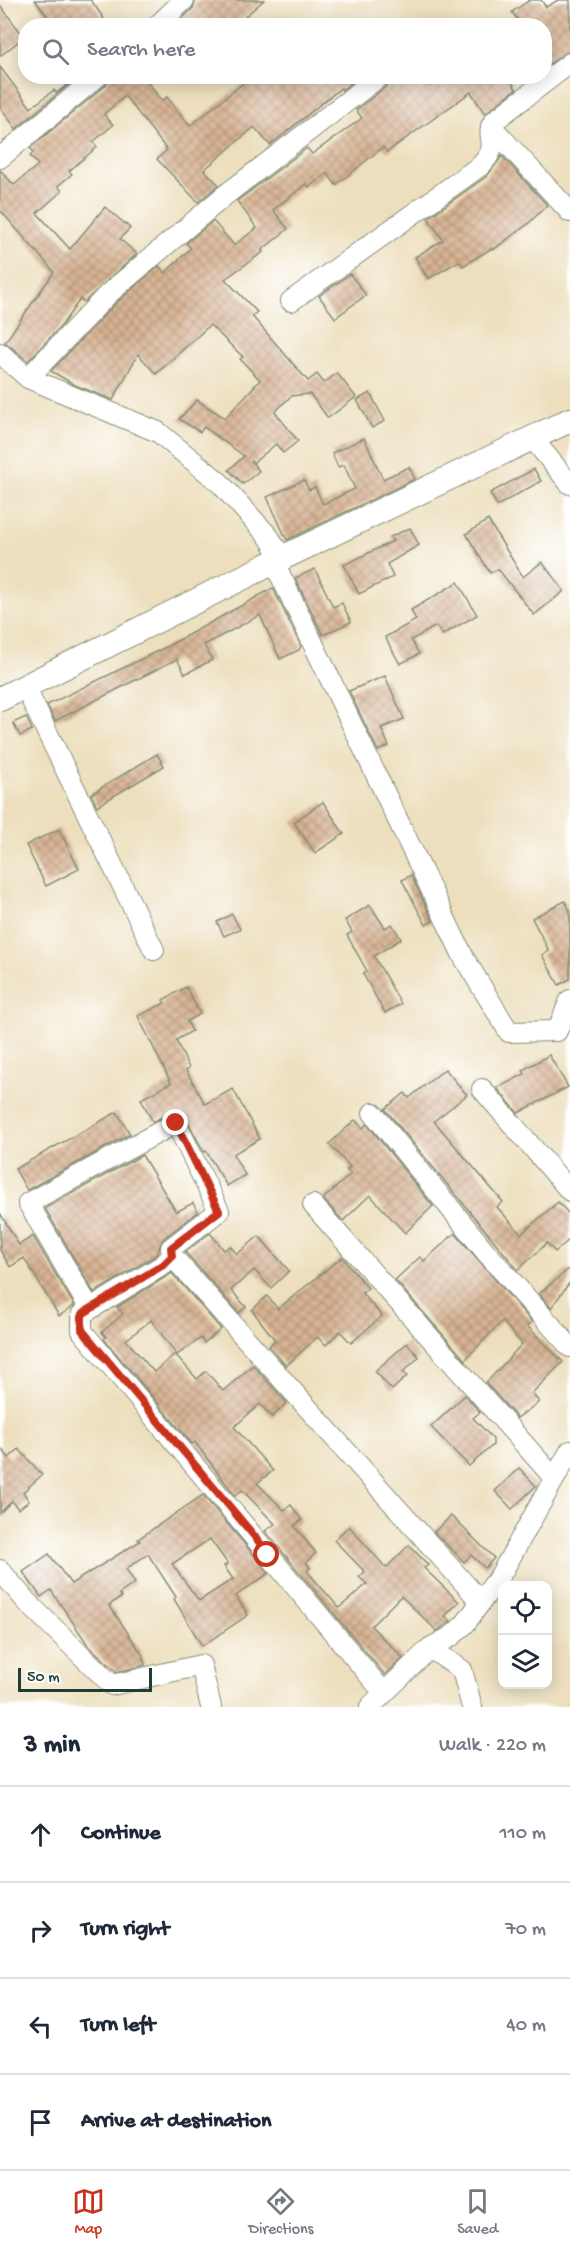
<!DOCTYPE html>
<meta charset="utf-8">
<style>
:root{--surface:#fff;--page:#f2f2f3;--text:#1f2937;--muted:#747a83;--line:#e0e1e3;--accent:#c8321e}
body{margin:0;font-family:"Gochi Hand",sans-serif;background:var(--page);color:var(--text)}
.controls{position:absolute;right:18px;bottom:18px;display:grid;overflow:hidden;border-radius:12px;box-shadow:0 3px 15px #0003}
.controls button{width:54px;height:54px;display:grid;place-items:center;padding:0;border:0;border-bottom:2px solid var(--line);background:var(--surface);color:var(--text);font:30px sans-serif}
.scale{position:absolute;left:18px;bottom:15px;width:134px;box-sizing:border-box;padding-left:6px;border:3px solid #1f3d34;border-top:0;font-size:16px;line-height:21px;white-space:nowrap;color:#1f3d34;-webkit-text-stroke:4px #fff;paint-order:stroke}
.stop{position:absolute;width:18px;height:18px;margin:-14px;border:4px solid #c8321e;border-radius:50%;background:#fff}
.stop.end{background:#c8321e;border-color:#fff;box-shadow:0 2px 6px #0008}
.list{margin:0;padding:0;list-style:none}
h2{display:flex;justify-content:space-between;align-items:center;height:78px;margin:0;padding:0 24px;font-size:26px}
h2 small{font-size:20px;font-weight:400;color:var(--muted)}
.list li{display:grid;grid-template-columns:39px 1fr auto;gap:18px;align-items:center;box-sizing:border-box;height:96px;padding:0 24px;border-top:2px solid var(--line)}
.list b{display:block;font-size:22px;white-space:nowrap}
.list em{font-size:20px;font-style:normal;color:var(--muted)}
.icon{flex:none;width:33px;height:33px;fill:none;stroke:currentColor;stroke-width:2;stroke-linecap:round;stroke-linejoin:round}
.map{position:relative;flex:none;width:570px;height:1707px;overflow:hidden}
.search{position:absolute;background:var(--surface);box-shadow:0 3px 15px #0003;left:18px;right:18px;top:18px;height:66px;display:flex;align-items:center;gap:15px;box-sizing:border-box;padding:0 21px;border-radius:24px;color:var(--muted);font-size:22px}
.sheet{height:462px;background:var(--surface)}
nav{display:flex;justify-content:space-around;align-items:center;box-sizing:border-box;height:84px;border-top:2px solid var(--line);background:var(--surface);font-size:16px;color:var(--muted)}
nav a{display:grid;justify-items:center;gap:3px}
nav .on{color:var(--accent)}
.map>svg:first-child{display:block}
</style>
<div class="map">
<svg width="570" height="1707" viewBox="0 0 570 1707">
<defs>
<pattern id="building-cross-hatch" width="8" height="8" patternUnits="userSpaceOnUse" patternTransform="scale(1.5)"><rect width="8" height="8" fill="#d8b393"/><path d="M0 0l8 8M0 8l8-8" fill="none" stroke="#af9379"/></pattern>
</defs>
<rect width="100%" height="100%" fill="#fff"/>
<filter id="ink" filterUnits="userSpaceOnUse"><feTurbulence type="fractalNoise" baseFrequency=".0167" numOctaves="2"/><feDisplacementMap in="SourceGraphic" scale="12" xChannelSelector="R" yChannelSelector="G"/><feConvolveMatrix kernelMatrix="1 2 1 2 8 2 1 2 1" color-interpolation-filters="sRGB"/></filter>
<filter id="wash" filterUnits="userSpaceOnUse"><feTurbulence type="fractalNoise" baseFrequency=".008" numOctaves="4" result="noise"/><feDisplacementMap in="SourceGraphic" scale="24" xChannelSelector="R" yChannelSelector="G"/><feGaussianBlur stdDeviation="1.35" result="paint"/><feColorMatrix in="noise" values="0 0 0 0 0 0 0 0 0 0 0 0 0 0 0 0 0 1.4 0 .05"/><feComposite in="paint" operator="in"/></filter>
<g filter="url(#wash)">
<rect width="100%" height="100%" fill="#eddfbd"/>
<g id="blocks">
<g fill="url(#building-cross-hatch)" fill-rule="evenodd">
<path d="M35,0H91L109,26H37L48,17Z"/>
<path d="M196,0H264L234,26H184L180,21L193,8Z"/>
<path d="M530,0H541L546,7L558,0H570V51L548,65L544,59V26H522L512,12Z"/>
<path d="M0,5L24,37L0,56Z"/>
<path d="M0,67L31,108L54,90L56,93L79,76L16,129L0,107Z"/>
<path d="M110,76H143L162,101L167,97L190,126L252,76H360L342,90L341,88L270,145L254,127L204,170L219,185L198,202L157,159L167,150L125,96L104,114L113,125L93,142L97,147L69,171L72,174L58,186L62,191L37,213L70,249L105,207L130,228L120,239L137,254L84,302L80,299L62,325L28,361L5,342L54,272L0,210V170L14,185L38,165L30,156L34,152L30,148L106,85Z"/>
<path d="M394,76H423L430,86L443,76H508L516,89L485,114L471,92L387,152L383,147L336,185L327,173L309,187L306,184L273,210L288,229L262,250L263,252L225,279L257,312L252,316L308,381L317,374L324,383L337,373L356,397L328,418L310,394L291,396L275,412L298,441L283,453L276,444L253,463L251,461L259,471L243,484L229,470L244,456L204,427L200,432L179,419L197,400L225,418L260,380L240,359L243,357L210,325L156,374L138,354L113,400L75,385L51,371L116,303L159,266L165,273L191,248L186,243L213,221L234,245L257,228L237,201L307,148L312,154L362,118L356,110L387,86Z"/>
<path d="M502,156L547,205L528,224L493,250L492,248L463,266L459,261L428,279L415,257L443,240L428,218L487,176Z"/>
<path d="M350,274L366,295L335,318L319,296Z"/>
<path d="M370,393L385,421L372,428L357,400Z"/>
<path d="M364,438L383,479L409,467L415,479L287,540L267,497L304,480L309,490L315,487L323,504L355,489L344,465L338,467L332,453Z"/>
<path d="M534,469L541,481L497,506L490,493Z"/>
<path d="M488,520L523,577L542,562L564,591L534,615L498,569L490,573L466,534Z"/>
<path d="M410,528L419,545L387,564L393,577L359,594L344,565L393,541L390,537Z"/>
<path d="M315,569L333,607L342,603L351,622L323,635L295,578Z"/>
<path d="M458,582L477,615L442,635L436,626L411,640L419,654L400,664L385,637L416,620L411,610Z"/>
<path d="M273,588L301,646L299,650L280,659L260,615L204,645L212,660L185,674L177,659L55,721L47,705L168,646Z"/>
<path d="M385,676L404,719L381,728L389,746L378,751L349,691Z"/>
<path d="M26,717L32,730L20,736L13,723Z"/>
<path d="M157,754L164,766L97,806L91,794Z"/>
<path d="M323,802L344,834L315,853L294,822Z"/>
<path d="M59,829L79,869L46,886L26,845Z"/>
<path d="M411,875L433,921L426,925L402,880Z"/>
<path d="M565,901L570,911V979L559,985L542,955L549,951L532,918Z"/>
<path d="M370,905L385,928L392,924L401,939L374,956L401,1004L385,1013L363,974L367,971L347,935L352,932L345,920Z"/>
<path d="M232,914L240,929L224,936L217,922Z"/>
<path d="M186,987L200,1014L187,1021L192,1031L176,1040L189,1068L186,1070L205,1104L233,1089L260,1139L233,1154L245,1175L227,1186L206,1151L204,1152L183,1113L171,1112L153,1122L141,1099L171,1083L138,1016L165,1003L163,1000Z"/>
<path d="M549,1055L568,1087L518,1113L497,1088L525,1074L523,1070Z"/>
<path d="M445,1069L467,1095L434,1121L503,1202L497,1207L521,1234L558,1202L570,1215V1239L555,1252L547,1243L518,1270L385,1109L405,1093L409,1098Z"/>
<path d="M117,1112L130,1134L27,1190L15,1169Z"/>
<path d="M355,1120L363,1128L367,1124L433,1206L405,1233L370,1195L343,1221L323,1199L351,1174L347,1170L350,1167L329,1144Z"/>
<path d="M142,1155L176,1212L193,1203L198,1212L163,1239L156,1255L94,1293L45,1208Z"/>
<path d="M0,1213L19,1245L33,1236L74,1305L71,1308L59,1316L24,1258L10,1267L0,1250Z"/>
<path d="M210,1233L224,1250L230,1246L237,1254L259,1236L289,1271L271,1288L254,1270L231,1290L246,1307L239,1313L185,1252Z"/>
<path d="M455,1233L532,1322L527,1326L563,1362L532,1393L539,1402L517,1418L486,1383L522,1344L502,1321L465,1360L395,1280L420,1257L424,1261Z"/>
<path d="M342,1257L368,1288L362,1293L382,1316L351,1343L340,1331L326,1345L317,1337L286,1366L269,1346L275,1340L252,1310L267,1296L278,1309Z"/>
<path d="M570,1268V1282L551,1308L539,1294Z"/>
<path d="M172,1273L221,1329L204,1343L201,1338L177,1355L151,1320L126,1340L154,1372L175,1354L197,1379L206,1371L223,1391L253,1365L287,1403L272,1417L260,1404L234,1427L273,1471L257,1483L284,1510L291,1505L302,1520L294,1526L316,1553L306,1562L310,1568L307,1571L339,1608L367,1584L359,1577L365,1572L334,1540L349,1526L386,1568L409,1545L428,1565L424,1568L459,1602L445,1616L451,1621L437,1631L401,1596L371,1626L403,1658L385,1675L265,1531L275,1524L242,1490L235,1496L195,1442L192,1444L104,1339L106,1337L102,1332L123,1314L117,1307Z"/>
<path d="M407,1343L419,1357L403,1372L407,1376L392,1390L375,1371Z"/>
<path d="M465,1395L480,1412L473,1418L493,1439V1445L469,1466L431,1427Z"/>
<path d="M0,1447L9,1458L19,1449L42,1475L23,1492L29,1501L18,1509L12,1501L0,1513Z"/>
<path d="M519,1468L536,1486L512,1509L495,1491Z"/>
<path d="M203,1495L269,1573L236,1596L248,1615L202,1646L174,1599L176,1597L148,1554L126,1569L135,1583L119,1594L122,1597L109,1605L142,1654L145,1665L117,1672L88,1645L51,1590L41,1597L23,1572L49,1554L71,1584L140,1541L138,1539ZM210,1539L228,1564L224,1566L233,1579L199,1601L172,1564Z"/>
<path d="M451,1516L494,1558L485,1568L471,1555L464,1562L434,1532Z"/>
</g>
</g>
</g>
<g filter="url(#ink)">
<use href="#blocks" fill-opacity="0" stroke="#868e78" stroke-width="1.5"/>
<g fill="none" stroke-linecap="round" stroke-linejoin="round">
<defs>
<g id="minor">
<path d="M157,26L184,0"/>
<path d="M491,126L570,212"/>
<path d="M0,158L98,76"/>
<path d="M291,301L480,166C503,144 483,139 494,121L570,63"/>
<path d="M0,353L28,378L158,432L219,482L269,537L282,558"/>
<path d="M28,378L108,294L224,196L380,76"/>
<path d="M532,438L570,484"/>
<path d="M274,562L464,958L509,1032L557,1031L570,1000"/>
<path d="M25,687L154,950"/>
<path d="M482,1089L570,1191"/>
<path d="M373,1113L485,1251L570,1347"/>
<path d="M313,1205L554,1478"/>
<path d="M172,1256L481,1602"/>
<path d="M90,1309L28,1203L176,1123L219,1211L171,1248L172,1256L163,1265L82,1314V1331L384,1693"/>
<path d="M0,1570L26,1601L112,1685L201,1665L211,1707"/>
<path d="M430,1648L462,1670L472,1707"/>
<path d="M370,1707L430,1648L452,1636L465,1624L501,1574L570,1451"/>
</g>
<path id="tertiary" d="M0,699L282,558L570,420"/>
</defs>
<use href="#minor" stroke="#868e78" stroke-width="22"/>
<use href="#tertiary" stroke="#868e78" stroke-width="26"/>
<use href="#minor" stroke="#fff" stroke-width="20"/>
<use href="#tertiary" stroke="#fff" stroke-width="24"/>
</g>
</g>
<g fill="none" stroke-linecap="round" stroke-linejoin="round" filter="url(#ink)">
<path stroke="#c8321e" stroke-width="8" d="M176,1123L219,1211L171,1248L172,1256L163,1265L82,1314V1330L260,1543L267,1555"/>
</g>
</svg>
<div class="controls">
<button><svg class="icon" aria-label="locate" viewBox="0 0 24 24"><circle cx="12" cy="12" r="6"/><path d="M12 2v4M12 18v4M2 12h4M18 12h4"/></svg></button>
<button><svg class="icon" aria-label="layers" viewBox="0 0 24 24"><path d="M12 4l9 5-9 5-9-5zM3 14l9 5 9-5"/></svg></button>
</div>
<div class="scale">50 m</div>
<div class="stop" style="left:267px;top:1555px"></div>
<div class="stop end" style="left:176px;top:1123px"></div>
<div class="search"><svg class="icon" aria-label="search" viewBox="0 0 24 24"><circle cx="10" cy="10" r="6"/><path d="M15 15l6 6"/></svg>Search here</div>
</div>
<section class="sheet">
<h2>3 min<small>Walk · 220 m</small></h2>
<ul class="list">
<li><svg class="icon" aria-label="ahead" viewBox="0 0 24 24"><path d="M12 20V5M6 11l6-6 6 6"/></svg><div><b>Continue</b></div><em>110 m</em></li>
<li><svg class="icon" aria-label="right" viewBox="0 0 24 24"><path d="M7 20v-9h11M14 6l5 5-5 5"/></svg><div><b>Turn right</b></div><em>70 m</em></li>
<li><svg class="icon" aria-label="left" viewBox="0 0 24 24"><path d="M17 20v-9H6M10 6l-5 5 5 5"/></svg><div><b>Turn left</b></div><em>40 m</em></li>
<li><svg class="icon" aria-label="arrive" viewBox="0 0 24 24"><path d="M6 21V4h12l-3 4 3 4H6"/></svg><div><b>Arrive at destination</b></div></li>
</ul>
</section>
<nav>
<a class="on"><svg class="icon" aria-label="map" viewBox="0 0 24 24"><path d="M3 6l6-2 6 2 6-2v14l-6 2-6-2-6 2zM9 4v14M15 6v14"/></svg>Map</a>
<a><svg class="icon" aria-label="directions" viewBox="0 0 24 24"><path d="M12 3l9 9-9 9-9-9zM9 14v-3h6M13 9l2 2-2 2"/></svg>Directions</a>
<a><svg class="icon" aria-label="saved" viewBox="0 0 24 24"><path d="M7 4h10v16l-5-4-5 4z"/></svg>Saved</a>
</nav>
